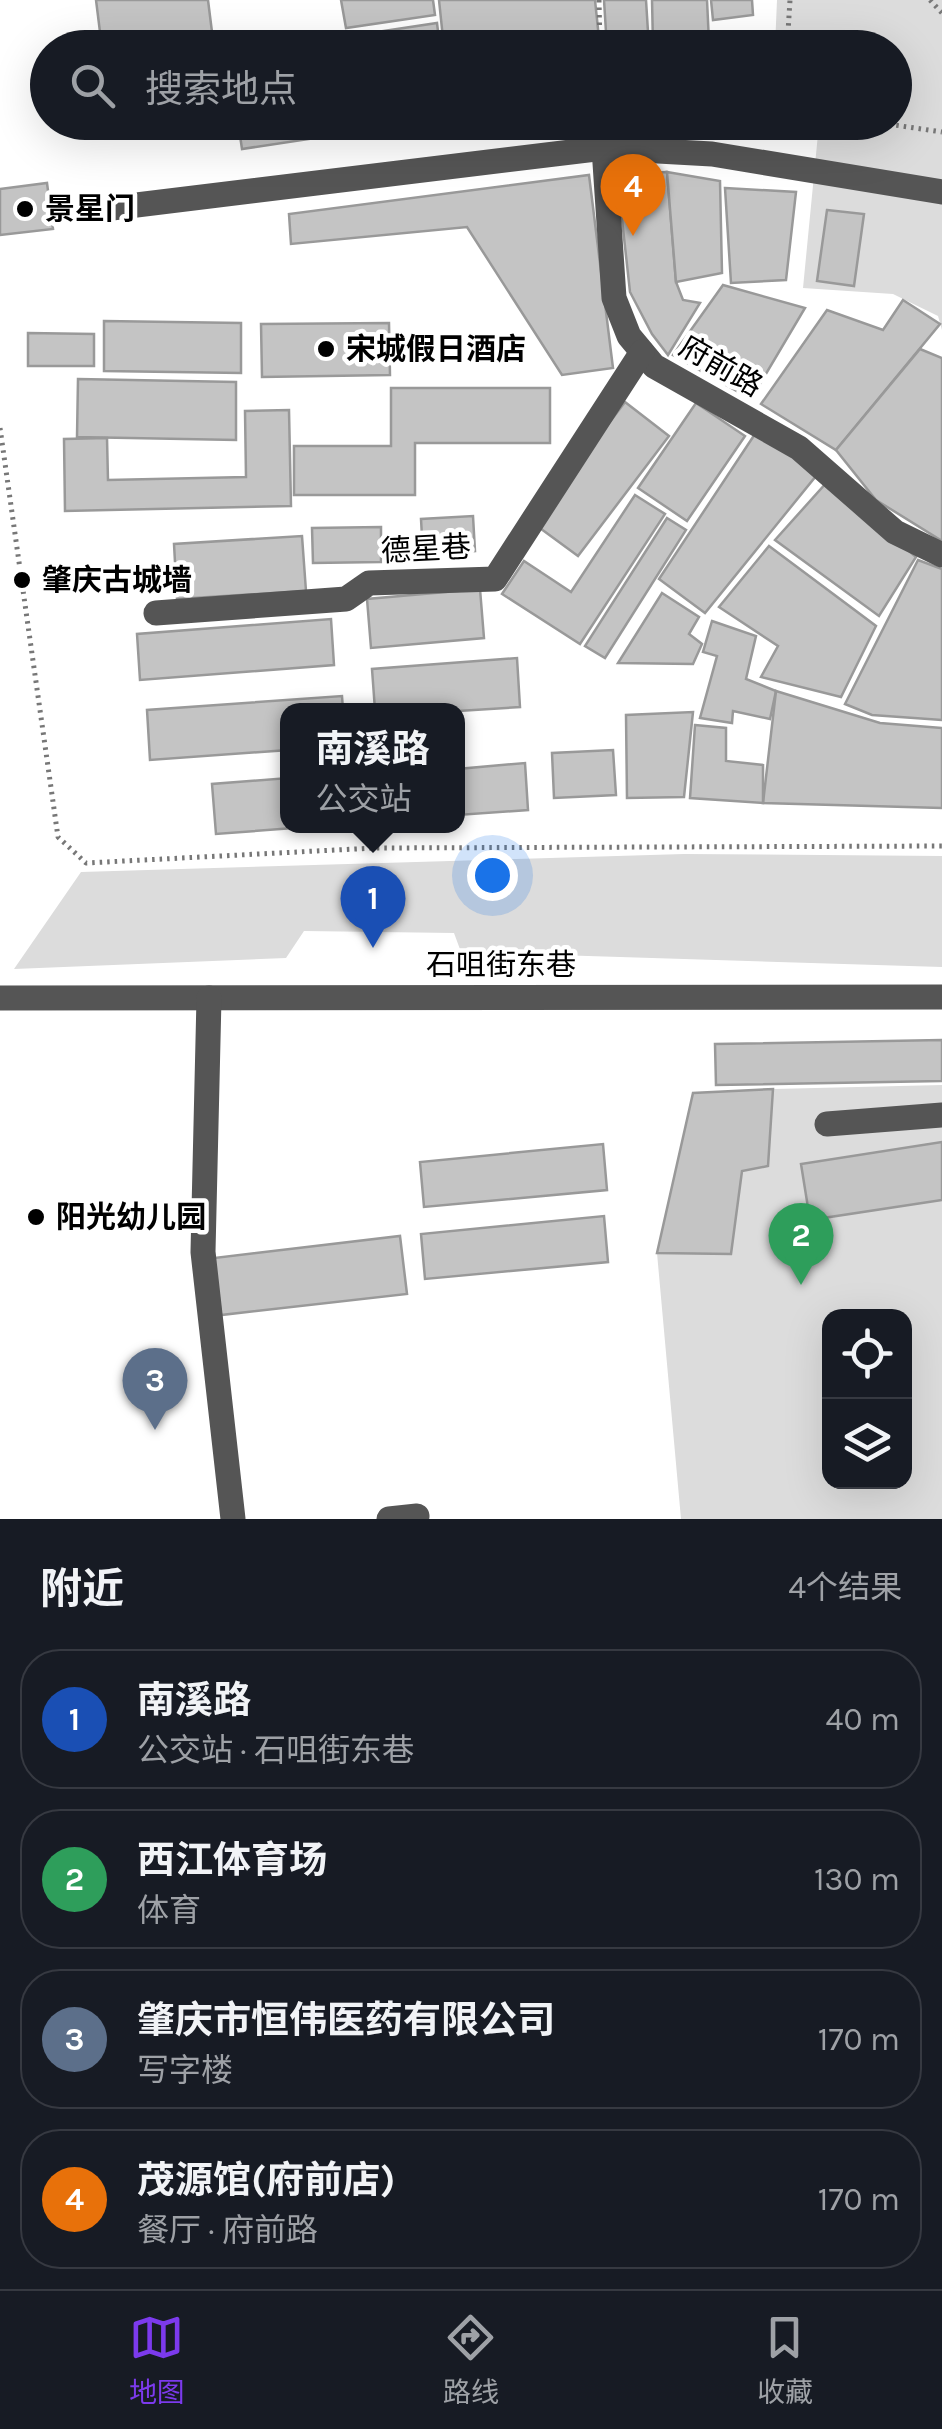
<!DOCTYPE html>
<html lang="zh">
<meta charset="utf-8">
<style>
:root{--surface:#171b24;--page:#242831;--text:#f1f3f6;--muted:#9ea1a6;--line:#363941;--accent:#7c3aed}
body{margin:0;font-family:Karla,"Noto Sans SC",sans-serif;background:var(--page);color:var(--text)}
.controls{position:absolute;right:30px;bottom:30px;display:grid;overflow:hidden;border-radius:20px;box-shadow:0 10px 40px #0002}
.controls button{width:90px;height:90px;display:grid;place-items:center;padding:0;border:0;border-bottom:2px solid var(--line);background:var(--surface);color:var(--text);font:50px sans-serif}
.you{position:absolute;left:492px;top:875px;width:35px;height:35px;margin:-25px;border:8px solid #fff;border-radius:50%;background:#1a73e8;box-shadow:0 0 0 15px #1a73e833}
.badge{display:grid;place-items:center;width:65px;height:65px;border-radius:50%;background:var(--accent);color:#fff;font-size:32px;font-weight:700}
.pin{position:absolute;translate:-50% -82px;filter:drop-shadow(0 2px 5px #0008)}
.pin::after{content:'';position:absolute;top:52px;width:35px;height:30px;background:inherit;clip-path:polygon(0 0,100% 0,50% 100%)}
.popup{position:absolute;left:280px;top:703px;width:185px;height:130px;box-sizing:border-box;display:grid;place-content:center;border-radius:20px;background:var(--surface);filter:drop-shadow(0 2px 8px #0005);font-size:32px;white-space:nowrap;color:var(--muted)}
.popup b{font-size:38px;color:var(--text)}
.popup::after{content:'';position:absolute;left:50%;top:100%;margin-left:-20px;border:20px solid transparent;border-top-color:var(--surface)}
.list{margin:0;padding:0;list-style:none}
h2{display:flex;justify-content:space-between;align-items:center;height:130px;margin:0;padding:0 40px;font-size:42px}
h2 small{font-size:32px;font-weight:400;color:var(--muted)}
.list li{display:grid;grid-template-columns:65px 1fr auto;gap:30px;align-items:center;box-sizing:border-box;height:140px;margin:0 20px 20px;padding:0 20px;border:2px solid var(--line);border-radius:40px}
.list b{display:block;font-size:38px;white-space:nowrap}
.list p{margin:0;font-size:32px;white-space:nowrap;color:var(--muted)}
.list em{font-size:32px;font-style:normal;color:var(--muted)}
.icon{flex:none;width:55px;height:55px;fill:none;stroke:currentColor;stroke-width:2;stroke-linecap:round;stroke-linejoin:round}
.map{position:relative;flex:none;width:942px;height:1519px;overflow:hidden}
.search{position:absolute;background:var(--surface);box-shadow:0 10px 40px #0002;left:30px;right:30px;top:30px;height:110px;display:flex;align-items:center;gap:25px;box-sizing:border-box;padding:0 35px;border-radius:55px;color:var(--muted);font-size:38px}
.sheet{height:770px;background:var(--surface)}
nav{display:flex;justify-content:space-around;align-items:center;box-sizing:border-box;height:140px;border-top:2px solid var(--line);background:var(--surface);font-size:28px;color:var(--muted)}
nav a{display:grid;justify-items:center;gap:5px}
nav .on{color:var(--accent)}
.map>svg:first-child{display:block}
</style>
<div class="map">
<svg width="942" height="1519" viewBox="0 0 942 1519">
<rect width="100%" height="100%" fill="#fff"/>
<g fill="#dcdcdc" fill-rule="evenodd">
<path d="M777,0H942V330L938,316L893,294L803,288L818,134L772,122H894V48L775,47Z"/>
<path d="M684,854L942,856V967L461,952L454,933L304,931L286,958L14,969L81,872Z"/>
<path d="M942,1085V1519H681L657,1253L731,1254L742,1171L773,1089ZM830,1316H904V1482H830Z"/>
</g>
<g fill="#c4c4c4" stroke="#999" stroke-width="2.5">
<path d="M96,0H208L214,48H102Z"/>
<path d="M341,0H433L435,15L346,28Z"/>
<path d="M439,0H595L600,48H444Z"/>
<path d="M604,0H646L649,48H607Z"/>
<path d="M652,0H707L709,42L653,44Z"/>
<path d="M711,0H752L753,15L713,20Z"/>
<path d="M437,23L440,48H271Z"/>
<path d="M112,122H181L113,131Z"/>
<path d="M238,122H421L242,149Z"/>
<path d="M667,172L676,282L683,300L700,303L668,355L652,334L630,292L617,174Z"/>
<path d="M667,172L720,181L722,273L676,282Z"/>
<path d="M589,175L613,368L562,375L467,227L291,244L289,214Z"/>
<path d="M47,183L53,229L0,235V189Z"/>
<path d="M725,188L796,192L786,280L731,283Z"/>
<path d="M827,210L864,214L854,286L817,281Z"/>
<path d="M723,285L805,308L751,399L673,355Z"/>
<path d="M903,300L940,324L836,450L761,404L827,310L883,330Z"/>
<path d="M104,321L241,323V373L104,371Z"/>
<path d="M389,323L390,375L262,377L261,324Z"/>
<path d="M28,333L94,334V366H28Z"/>
<path d="M920,349L942,358V541L876,500L836,450Z"/>
<path d="M78,379L236,382V440L77,437Z"/>
<path d="M391,388H550V443H415V495H294V446H391Z"/>
<path d="M625,402L669,436L578,556L533,523Z"/>
<path d="M696,403L745,436L687,521L638,488Z"/>
<path d="M289,410L291,506L65,511L64,439L107,438L108,480L246,477L245,411Z"/>
<path d="M755,434L820,471L705,613L659,579Z"/>
<path d="M828,481L916,557L879,616L775,540Z"/>
<path d="M635,495L665,514L580,644L502,594L524,561L571,592Z"/>
<path d="M473,516L475,551L423,555L421,519Z"/>
<path d="M667,518L686,530L605,658L585,646Z"/>
<path d="M381,527V562L313,563L312,528Z"/>
<path d="M302,536L306,591L177,599L174,544Z"/>
<path d="M769,546L876,626L841,697L761,677L778,646L719,607Z"/>
<path d="M918,560L942,569V720L872,715L845,704Z"/>
<path d="M480,589L484,638L371,648L367,599Z"/>
<path d="M662,593L699,617L689,634L702,644L693,664L618,663Z"/>
<path d="M331,619L334,665L140,680L137,634Z"/>
<path d="M712,621L756,636L746,679L776,691L770,719L733,711L732,723L700,718L717,656L703,652Z"/>
<path d="M517,658L520,707L458,711L375,710L372,669Z"/>
<path d="M776,691L880,723L942,728V808L763,803Z"/>
<path d="M342,696L343,710H288V750L150,760L147,710Z"/>
<path d="M693,712L684,797L627,798L626,715Z"/>
<path d="M695,725L726,728V761L763,765V803L690,798Z"/>
<path d="M613,750L616,795L554,798L552,753Z"/>
<path d="M525,763L528,810L458,815V769Z"/>
<path d="M288,778V826H320L216,834L212,784Z"/>
<path d="M942,1040V1081L716,1085L715,1044Z"/>
<path d="M773,1089L768,1166L742,1171L731,1254L657,1253L693,1093Z"/>
<path d="M942,1142V1200L810,1220L801,1164Z"/>
<path d="M603,1144L607,1190L424,1207L420,1162Z"/>
<path d="M604,1216L608,1262L425,1279L421,1234Z"/>
<path d="M400,1236L407,1294L221,1315L214,1258Z"/>
</g>
<g fill="none" stroke-linecap="round" stroke-linejoin="round">
<g stroke="#777" stroke-width="5" stroke-dasharray="2.5 5" stroke-linecap="butt">
<path d="M599,0L600,48"/>
<path d="M930,0L942,13"/>
<path d="M787,48L790,0"/>
<path d="M874,122L942,132"/>
<path d="M0,428L58,837L86,863L374,848L942,846"/>
</g>
<g stroke="#555" stroke-width="25">
<path d="M604,148L614,298L629,336L654,366L799,448L895,532L942,555"/>
<path d="M112,208L604,148L712,154L942,192"/>
<path d="M156,613L346,599L369,583L495,579L642,352"/>
<path d="M0,998L942,997"/>
<path d="M209,998L203,1252L233,1519"/>
<path d="M827,1124L942,1115"/>
<path d="M389,1519L417,1516"/>
</g>
</g>
<g fill="#000" stroke="#fff" stroke-width="4">
<circle cx="25" cy="209" r="10"/>
<circle cx="326" cy="349" r="10"/>
<circle cx="22" cy="580" r="10"/>
<circle cx="36" cy="1217" r="10"/>
</g>
<g text-anchor="middle" stroke-width="9" stroke-linejoin="round" paint-order="stroke">
<g font-size="30" font-weight="bold" fill="#000" stroke="#fff" text-anchor="start">
<text x="45" y="219">景星门</text>
<text x="346" y="359">宋城假日酒店</text>
<text x="42" y="590">肇庆古城墙</text>
<text x="56" y="1227">阳光幼儿园</text>
</g>
<g font-size="30" fill="#000" stroke="#fff">
<text transform="translate(721 366) rotate(30)" y="10">府前路</text>
<text transform="translate(426 549) rotate(-3)" y="10">德星巷</text>
<text x="501" y="975">石咀街东巷</text>
</g>
</g>
</svg>
<div class="controls">
<button><svg class="icon" aria-label="locate" viewBox="0 0 24 24"><circle cx="12" cy="12" r="6"/><path d="M12 2v4M12 18v4M2 12h4M18 12h4"/></svg></button>
<button><svg class="icon" aria-label="layers" viewBox="0 0 24 24"><path d="M12 4l9 5-9 5-9-5zM3 14l9 5 9-5"/></svg></button>
</div>
<div class="you"></div>
<div class="pin badge" style="left:373px;top:948px;background:#1a4fb4">1</div>
<div class="popup"><b>南溪路</b>公交站</div>
<div class="pin badge" style="left:801px;top:1285px;background:#2e9e5b">2</div>
<div class="pin badge" style="left:155px;top:1430px;background:#5c6f8a">3</div>
<div class="pin badge" style="left:633px;top:236px;background:#e8710a">4</div>
<div class="search"><svg class="icon" aria-label="search" viewBox="0 0 24 24"><circle cx="10" cy="10" r="6"/><path d="M15 15l6 6"/></svg>搜索地点</div>
</div>
<section class="sheet">
<h2>附近<small>4个结果</small></h2>
<ul class="list">
<li><span class="badge" style="background:#1a4fb4">1</span><div><b>南溪路</b><p>公交站 · 石咀街东巷</p></div><em>40 m</em></li>
<li><span class="badge" style="background:#2e9e5b">2</span><div><b>西江体育场</b><p>体育</p></div><em>130 m</em></li>
<li><span class="badge" style="background:#5c6f8a">3</span><div><b>肇庆市恒伟医药有限公司</b><p>写字楼</p></div><em>170 m</em></li>
<li><span class="badge" style="background:#e8710a">4</span><div><b>茂源馆(府前店)</b><p>餐厅 · 府前路</p></div><em>170 m</em></li>
</ul>
</section>
<nav>
<a class="on"><svg class="icon" aria-label="map" viewBox="0 0 24 24"><path d="M3 6l6-2 6 2 6-2v14l-6 2-6-2-6 2zM9 4v14M15 6v14"/></svg>地图</a>
<a><svg class="icon" aria-label="directions" viewBox="0 0 24 24"><path d="M12 3l9 9-9 9-9-9zM9 14v-3h6M13 9l2 2-2 2"/></svg>路线</a>
<a><svg class="icon" aria-label="saved" viewBox="0 0 24 24"><path d="M7 4h10v16l-5-4-5 4z"/></svg>收藏</a>
</nav>
